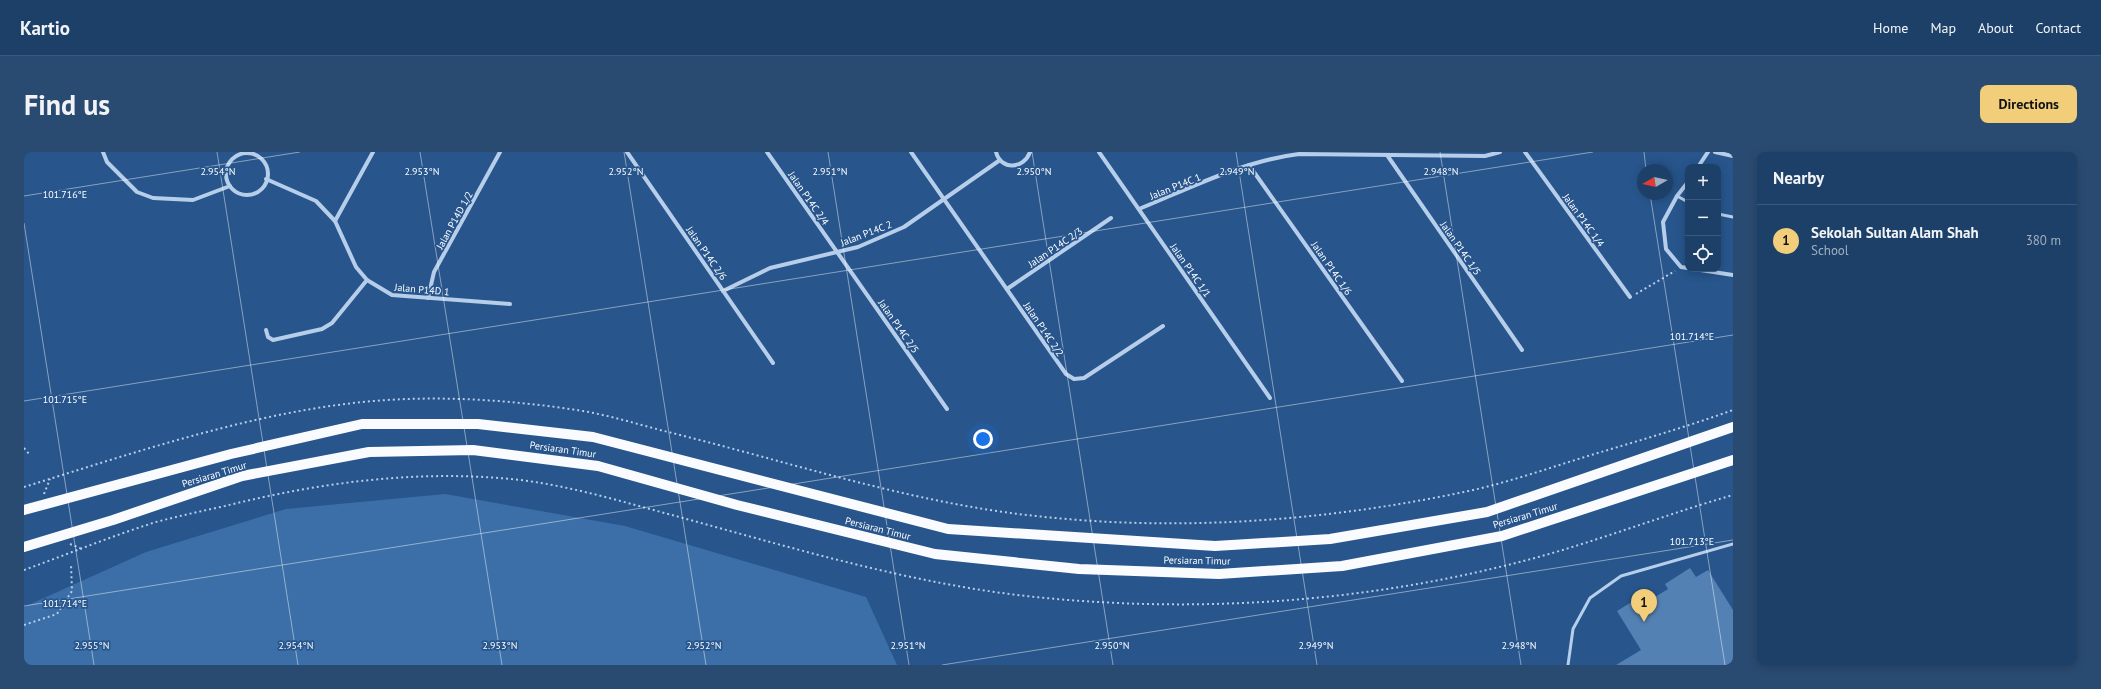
<!DOCTYPE html>
<meta charset="utf-8">
<style>
:root{--surface:#1d4069;--page:#2a4b71;--text:#f1f3f6;--muted:#a0afc0;--line:#3b597d;--accent:#f2ce7b}
body{margin:0;font-family:"PT Sans",sans-serif;background:var(--page);color:var(--text)}
.controls{position:absolute;right:12px;top:12px;display:grid;overflow:hidden;border-radius:8px;box-shadow:0 2px 10px #0003}
.controls button{width:36px;height:36px;display:grid;place-items:center;padding:0;border:0;border-bottom:1px solid var(--line);background:var(--surface);color:var(--text);font:20px sans-serif}
.compass{position:absolute;left:1613px;top:12px;width:36px;height:36px;border-radius:50%;background:var(--surface);box-shadow:0 2px 10px #0003;rotate:261deg}
.you{position:absolute;left:959px;top:287px;width:14px;height:14px;margin:-10px;border:3px solid #fff;border-radius:50%;background:#1a73e8;box-shadow:0 0 0 6px #1a73e833}
.badge{display:grid;place-items:center;width:26px;height:26px;border-radius:50%;background:var(--accent);color:#111;font-size:13px;font-weight:700}
.pin{position:absolute;translate:-50% -33px;filter:drop-shadow(0 1px 2px #0008)}
.pin::after{content:'';position:absolute;top:21px;width:14px;height:12px;background:inherit;clip-path:polygon(0 0,100% 0,50% 100%)}
.list{margin:0;padding:0;list-style:none}
h2{display:flex;justify-content:space-between;align-items:center;height:52px;margin:0;padding:0 16px;font-size:17px}
h2 small{font-size:13px;font-weight:400;color:var(--muted)}
.list li{display:grid;grid-template-columns:26px 1fr auto;gap:12px;align-items:center;box-sizing:border-box;height:72px;padding:0 16px;border-top:1px solid var(--line)}
.list b{display:block;font-size:15px;white-space:nowrap}
.list p{margin:0;font-size:13px;white-space:nowrap;color:var(--muted)}
.list em{font-size:13px;font-style:normal;color:var(--muted)}
.icon{flex:none;width:22px;height:22px;fill:none;stroke:currentColor;stroke-width:2;stroke-linecap:round;stroke-linejoin:round}
.map{position:relative;flex:none;width:1709px;height:513px;overflow:hidden;border-radius:8px}
header{display:flex;align-items:center;gap:24px;box-sizing:border-box;height:56px;padding:0 20px;background:var(--surface);border-bottom:1px solid var(--line)}
header strong{font-size:19px}
nav{display:flex;gap:22px;margin-inline-start:auto;font-size:14px}
.intro{display:flex;align-items:center;justify-content:space-between;box-sizing:border-box;height:96px;padding:0 24px}
h1{margin:0;font-size:28px}
.button{padding:10px 18px;border-radius:8px;background:var(--accent);color:#111;font-size:14px;font-weight:700}
main{display:flex;gap:24px;padding:0 24px}
aside{flex:1;background:var(--surface);border-radius:8px;box-shadow:0 2px 10px #0003}
.map>svg:first-child{display:block}
</style>
<header>
<strong>Kartio</strong>
<nav><a>Home</a><a>Map</a><a>About</a><a>Contact</a></nav>
</header>
<div class="intro"><h1>Find us</h1><a class="button">Directions</a></div>
<main>
<div class="map">
<svg width="1709" height="513" viewBox="0 0 1709 513">
<rect width="100%" height="100%" fill="#27558c"/>
<path fill="#3c6fa8" d="M421,342L601,374L842,445L873,513H0V455L122,400L262,357Z"/>
<path fill="#5481b4" d="M1666,416L1672,425L1684,418L1709,458V509L1703,513H1592L1617,498L1593,459L1619,443L1623,450L1644,437L1641,432Z"/>
<g fill="none" stroke-linecap="round" stroke-linejoin="round">
<g stroke="#b6ceea" stroke-width="2" stroke-dasharray="2 3" stroke-linecap="butt">
<path d="M1612,142L1651,119"/>
<path d="M0,296L6,303"/>
<path d="M0,335C122,297 255,251 384,247C442,245 502,250 559,259C588,264 616,273 644,280C766,310 887,351 1012,364C1155,380 1300,369 1440,340C1483,331 1525,316 1567,303C1614,289 1662,275 1709,258"/>
<path d="M20,342L26,327"/>
<path d="M46,392L58,397"/>
<path d="M0,418C44,402 88,384 132,370C155,364 178,359 201,354C298,330 396,317 497,328C552,335 606,352 659,366C772,397 886,431 1002,444C1176,463 1356,450 1525,402C1587,384 1647,361 1709,343"/>
<path d="M0,473L33,462L48,439L47,412"/>
</g>
<g stroke="#b6ceea" stroke-width="3">
<path d="M1653,44L1664,50"/>
<path d="M1694,62L1709,65"/>
<path d="M1544,513L1549,477L1566,446L1597,424L1709,392"/>
</g>
<g stroke="#b6ceea" stroke-width="4">
<path d="M79,0L83,10L113,40L129,46L169,48L206,34"/>
<path d="M603,0L749,211"/>
<path d="M743,0L923,257"/>
<path d="M887,0L1042,222L1050,227L1060,226L1139,174"/>
<path d="M972,0C977,19 1000,17 1006,0"/>
<path d="M1075,0L1246,246"/>
<path d="M1501,0L1606,145"/>
<path d="M1691,0L1709,4"/>
<circle cx="223" cy="22" r="21"/>
<path d="M1363,3L1498,198"/>
<path d="M1225,13L1378,229"/>
<path d="M1674,15L1684,0"/>
<path d="M242,27L292,49L311,69L332,115L343,128L368,143L486,152"/>
<path d="M1664,30L1653,44L1639,70L1642,97L1657,115L1709,123"/>
<path d="M1115,57C1166,36 1219,9 1275,2L1461,4L1476,0"/>
<path d="M311,69L349,0"/>
<path d="M983,137L1087,66"/>
<path d="M699,139L746,116L834,95L880,75L976,8"/>
<path d="M404,146L410,120L476,0"/>
<path d="M242,178L244,185L249,188L298,177L308,171L343,128"/>
</g>
<g stroke="#f9fbfe" stroke-width="10">
<path d="M0,358L207,302L338,272H454L569,285L924,377L1191,394L1306,387L1463,360L1709,275"/>
<path d="M0,395L89,368L218,324L345,300L449,298L574,314L713,353L911,402L1055,417L1195,422L1318,414L1478,384L1709,308"/>
</g>
</g>
<path fill="none" stroke="#fff" stroke-width="1" stroke-opacity="0.45" d="M193,0L274,513M396,0L478,513M600,0L682,513M804,0L885,513M1008,0L1089,513M1212,0L1293,513M1416,0L1497,513M1620,0L1622,18M1626,42L1701,513M0,44L276,0M0,71L70,513M0,249L1569,0M0,454L1709,183M918,513L1709,388"/>
<g text-anchor="middle" stroke-width="3.5" stroke-linejoin="round" paint-order="stroke">
<g font-size="10" fill="#fff" stroke="#27558c">
<text transform="translate(1151 34) rotate(-22)" y="4">Jalan P14C 1</text>
<text transform="translate(785 46) rotate(55)" y="4">Jalan P14C 2/4</text>
<text transform="translate(430 68) rotate(-61)" y="4">Jalan P14D 1/2</text>
<text transform="translate(1560 68) rotate(54)" y="4">Jalan P14C 1/4</text>
<text transform="translate(842 81) rotate(-21)" y="4">Jalan P14C 2</text>
<text transform="translate(1031 95) rotate(-34)" y="4">Jalan P14C 2/3</text>
<text transform="translate(1437 96) rotate(55)" y="4">Jalan P14C 1/5</text>
<text transform="translate(683 101) rotate(55)" y="4">Jalan P14C 2/6</text>
<text transform="translate(1308 116) rotate(55)" y="4">Jalan P14C 1/6</text>
<text transform="translate(1167 118) rotate(55)" y="4">Jalan P14C 1/1</text>
<text transform="translate(398 137) rotate(5)" y="4">Jalan P14D 1</text>
<text transform="translate(875 174) rotate(55)" y="4">Jalan P14C 2/5</text>
<text transform="translate(1020 177) rotate(56)" y="4">Jalan P14C 2/2</text>
<text transform="translate(539 297) rotate(8)" y="4">Persiaran Timur</text>
<text transform="translate(190 322) rotate(-17)" y="4">Persiaran Timur</text>
<text transform="translate(1501 363) rotate(-17)" y="4">Persiaran Timur</text>
<text transform="translate(854 376) rotate(14)" y="4">Persiaran Timur</text>
<text transform="translate(1173 408) rotate(1)" y="4">Persiaran Timur</text>
</g>
</g>
<g font-size="10" text-anchor="middle" fill="#fff" stroke="#27558c" stroke-width="3.5" stroke-linejoin="round" paint-order="stroke">
<text x="1417" y="23">2.948°N</text>
<text x="194" y="23">2.954°N</text>
<text x="398" y="23">2.953°N</text>
<text x="602" y="23">2.952°N</text>
<text x="806" y="23">2.951°N</text>
<text x="1010" y="23">2.950°N</text>
<text x="1213" y="23">2.949°N</text>
<text x="41" y="46">101.716°E</text>
<text x="1668" y="188">101.714°E</text>
<text x="41" y="251">101.715°E</text>
<text x="1668" y="393">101.713°E</text>
<text x="41" y="455">101.714°E</text>
<text x="68" y="497">2.955°N</text>
<text x="272" y="497">2.954°N</text>
<text x="476" y="497">2.953°N</text>
<text x="680" y="497">2.952°N</text>
<text x="884" y="497">2.951°N</text>
<text x="1088" y="497">2.950°N</text>
<text x="1292" y="497">2.949°N</text>
<text x="1495" y="497">2.948°N</text>
</g>
</svg>
<div class="controls">
<button>+</button>
<button>−</button>
<button><svg class="icon" aria-label="locate" viewBox="0 0 24 24"><circle cx="12" cy="12" r="6"/><path d="M12 2v4M12 18v4M2 12h4M18 12h4"/></svg></button>
</div>
<svg class="compass" viewBox="-18 -18 36 36"><path d="M0-13l5 13h-10z" fill="#e53935"/><path d="M0 13l5-13h-10z" fill="#a0afc0"/></svg>
<div class="you"></div>
<div class="pin badge" style="left:1620px;top:470px">1</div>
</div>
<aside>
<h2>Nearby<small></small></h2>
<ul class="list">
<li><span class="badge">1</span><div><b>Sekolah Sultan Alam Shah</b><p>School</p></div><em>380 m</em></li>
</ul>
</aside>
</main>
